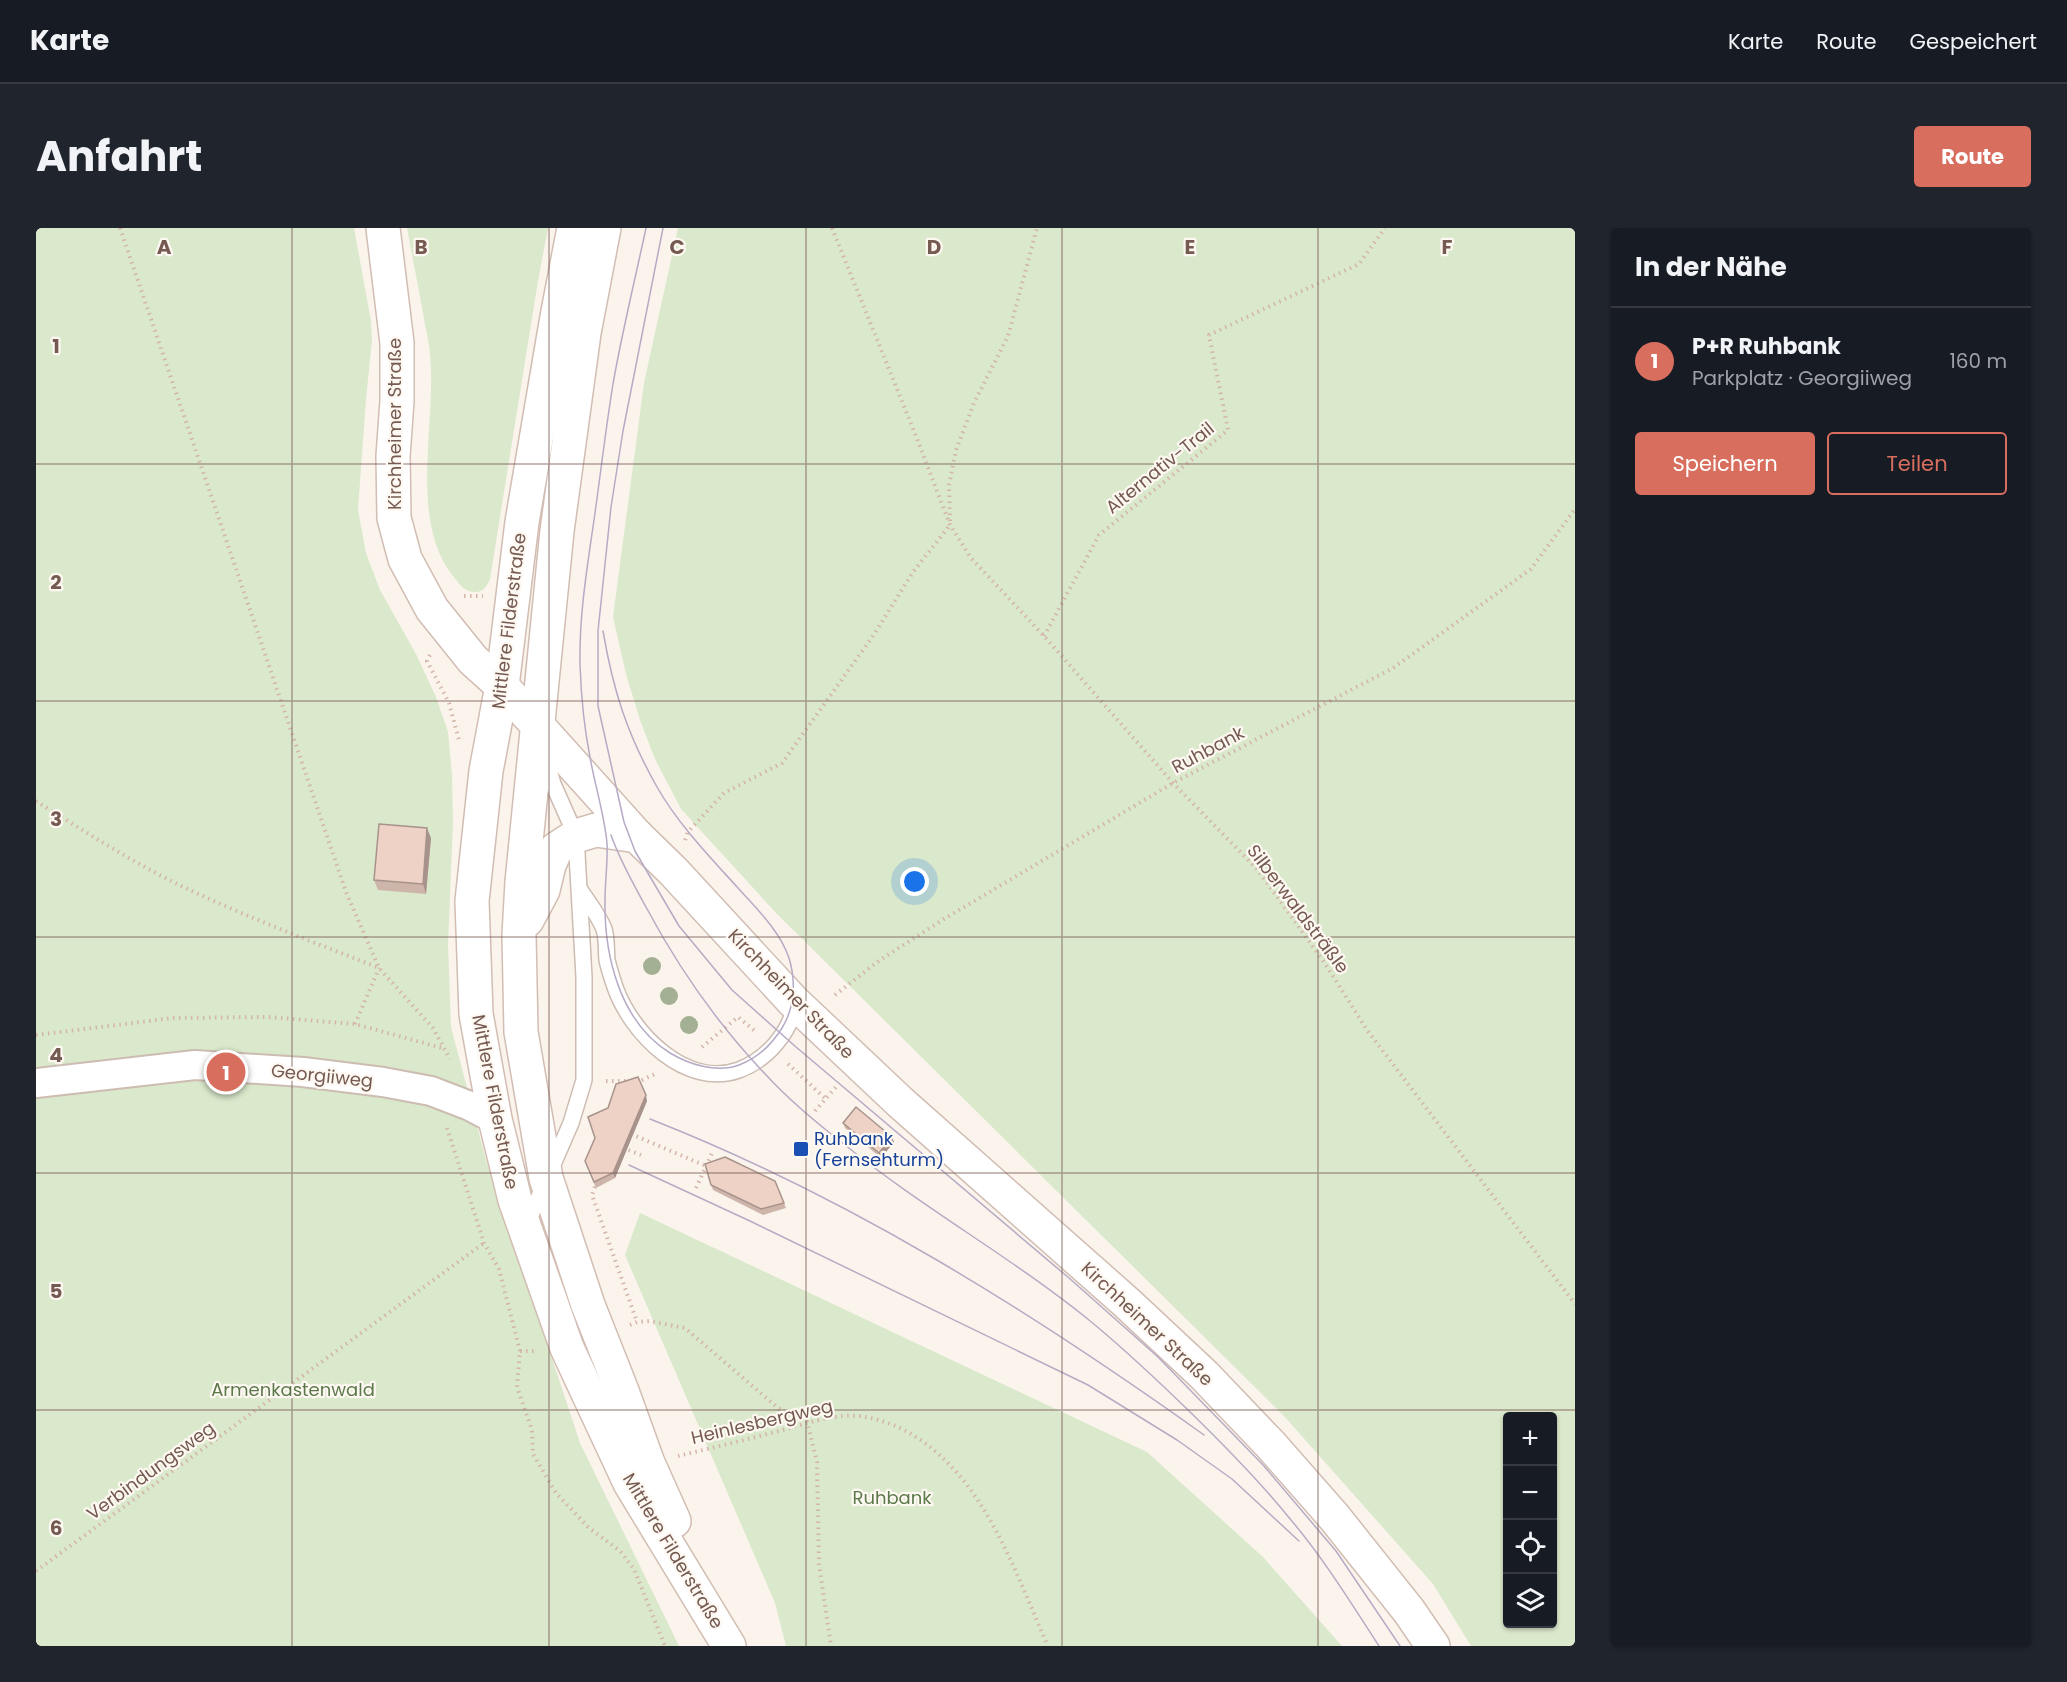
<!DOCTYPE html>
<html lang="de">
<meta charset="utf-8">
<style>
:root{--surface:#171b24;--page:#20242c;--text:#f1f3f6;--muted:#9ea1a6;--line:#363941;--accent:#d86e5e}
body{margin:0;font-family:Poppins,sans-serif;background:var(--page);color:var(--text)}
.controls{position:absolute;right:18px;bottom:18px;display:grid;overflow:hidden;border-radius:6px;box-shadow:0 2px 4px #0004}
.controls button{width:54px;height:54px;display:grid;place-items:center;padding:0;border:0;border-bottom:2px solid var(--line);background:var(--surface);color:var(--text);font:30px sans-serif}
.you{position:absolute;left:879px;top:654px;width:21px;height:21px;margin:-15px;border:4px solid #fff;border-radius:50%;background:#1a73e8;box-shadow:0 0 0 9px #1a73e833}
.badge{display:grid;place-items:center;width:39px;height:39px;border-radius:50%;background:var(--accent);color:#fff;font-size:20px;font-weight:700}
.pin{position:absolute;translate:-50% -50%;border:3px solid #fff;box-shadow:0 2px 6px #0006}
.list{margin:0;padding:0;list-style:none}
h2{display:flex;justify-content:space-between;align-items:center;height:78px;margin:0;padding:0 24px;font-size:26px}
h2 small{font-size:20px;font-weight:400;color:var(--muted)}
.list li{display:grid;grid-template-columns:39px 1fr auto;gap:18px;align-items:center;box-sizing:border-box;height:108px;padding:0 24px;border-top:2px solid var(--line)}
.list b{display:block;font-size:22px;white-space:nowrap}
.list p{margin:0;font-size:20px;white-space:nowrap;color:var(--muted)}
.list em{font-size:20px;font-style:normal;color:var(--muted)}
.actions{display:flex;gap:12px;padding:18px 24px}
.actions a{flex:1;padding:14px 0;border:2px solid var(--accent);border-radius:6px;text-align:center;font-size:21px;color:var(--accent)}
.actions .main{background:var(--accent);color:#fff}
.icon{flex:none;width:33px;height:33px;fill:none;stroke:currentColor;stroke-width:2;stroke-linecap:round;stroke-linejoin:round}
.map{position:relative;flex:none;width:1539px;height:1418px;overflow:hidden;border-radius:6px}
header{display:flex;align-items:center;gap:36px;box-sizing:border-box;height:84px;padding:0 30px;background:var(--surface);border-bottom:2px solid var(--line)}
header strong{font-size:28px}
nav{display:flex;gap:33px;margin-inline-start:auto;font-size:21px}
.intro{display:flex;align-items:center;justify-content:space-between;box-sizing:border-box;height:144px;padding:0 36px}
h1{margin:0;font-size:42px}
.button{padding:15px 27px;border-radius:6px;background:var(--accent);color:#fff;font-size:21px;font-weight:700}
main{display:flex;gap:36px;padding:0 36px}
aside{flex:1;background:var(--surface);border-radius:6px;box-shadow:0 2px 4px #0004}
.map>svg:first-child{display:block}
</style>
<header>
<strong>Karte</strong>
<nav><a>Karte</a><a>Route</a><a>Gespeichert</a></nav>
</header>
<div class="intro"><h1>Anfahrt</h1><a class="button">Route</a></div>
<main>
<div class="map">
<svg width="1539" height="1418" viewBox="0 0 1539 1418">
<rect width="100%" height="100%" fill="#fbf4ec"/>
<g fill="#dae8cb" fill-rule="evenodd">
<path d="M0,0H318L335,93L336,112L330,171L322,282L330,325L344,362L380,426L400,469L412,504L416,547L417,594L412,717L415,799L450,932L544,1215L643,1418H0Z"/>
<path d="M371,0H512L502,53L454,351C451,358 447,365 438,364C428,364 423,355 417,348C372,292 401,193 394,126C393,112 389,99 387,85C382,57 376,28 371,0Z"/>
<path d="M642,0H1539V1418H1435L1397,1356L1248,1188L740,685L645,581L619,531L604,492L590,446L577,389L608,155ZM1472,1188H1516V1396H1472Z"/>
<path d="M604,985L1111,1224L1227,1329L1306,1418H750L739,1375L589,1027Z"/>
</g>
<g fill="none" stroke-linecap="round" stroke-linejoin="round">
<defs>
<g id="service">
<path d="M544,662C552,674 563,688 568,701C571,710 570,722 571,732C573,741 576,750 579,759C595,805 650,861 703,842C732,831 753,805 760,776"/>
<path d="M491,996L535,895L548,852V749L540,608L517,556L508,524"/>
</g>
<path id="minor" d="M0,855L159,837L267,844L347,854L395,863L434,878L459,891"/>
<g id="secondary">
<path d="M347,0L361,115V173L357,228L358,290L369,331L396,381L437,432L466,458L601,608L637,643L757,773L864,874L1091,1075L1168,1147L1234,1216L1299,1290L1373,1383L1397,1418"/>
<path d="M538,0L521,89L486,294L466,458L450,543L436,673L440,786L459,891L479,972L531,1120L594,1255L693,1418"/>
<path d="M568,0L548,105L521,303L486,654L483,707L485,804L510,950L552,1077L586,1163L612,1235L638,1293"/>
<path d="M491,692L507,662L513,637L520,621L540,608L560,602L601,608"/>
</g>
</defs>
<use href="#service" stroke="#cdbcb2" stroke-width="18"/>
<use href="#minor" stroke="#cdbcb2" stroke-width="32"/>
<use href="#secondary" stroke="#d2bdb3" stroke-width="36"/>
<g stroke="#d3b5a9" stroke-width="4" stroke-dasharray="1.5 4.5" stroke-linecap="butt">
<path d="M84,0L310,664L343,740L397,800L414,831"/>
<path d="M796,0L878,203L914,297L935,330L1008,408L1137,555L1221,641L1288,734L1331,802L1539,1076"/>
<path d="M914,293L913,257L920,222L938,175L972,108L1001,0"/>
<path d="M428,368H447"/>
<path d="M1008,408L1063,307L1192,202L1173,107L1323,36L1349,0"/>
<path d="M394,427L391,433L413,475L423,512"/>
<path d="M0,573C50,604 100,637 154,662C215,691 280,715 343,740"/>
<path d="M649,612L652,604L688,565L746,535L837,408L877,344L914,297"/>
<path d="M799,767L844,732L908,691L1137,555L1357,440L1495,341L1539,281"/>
<path d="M319,796L343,740"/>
<path d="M0,807L137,790L232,789L319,796L406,820"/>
<path d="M666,819L702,789L719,803"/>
<path d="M752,836L790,871"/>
<path d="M570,853H604L619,846"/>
<path d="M779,883L800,859"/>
<path d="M411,900L448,1015L463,1041L484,1123L481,1159L496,1202L497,1226L520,1265L552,1299L584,1323L598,1341L629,1418"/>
<path d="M595,906L670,938"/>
<path d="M587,920L605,927"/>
<path d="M561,953L556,967L601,1094"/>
<path d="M660,960L677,923"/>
<path d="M594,1097L601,1094L613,1093L649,1100L742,1180L771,1194L781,1234L783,1336L795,1418"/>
<path d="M484,1123H498"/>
<path d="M642,1228C671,1221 701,1214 731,1206C756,1200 780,1191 806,1188C826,1186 846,1192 864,1200C946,1240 977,1340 1012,1418"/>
<path d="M0,1343L448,1015"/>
</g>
<use href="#service" stroke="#fff" stroke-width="15"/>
<use href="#minor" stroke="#fff" stroke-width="28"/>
<use href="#secondary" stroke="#fff" stroke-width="33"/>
<g stroke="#b6aac5" stroke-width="1.5">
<path d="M627,0L587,203L575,279L562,403V478L588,594L599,623L643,698L696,762L760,819L1033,1050L1122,1129L1228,1238L1300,1323L1364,1418"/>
<path d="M567,403C577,462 591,506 621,559C642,596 674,629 702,660C721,681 744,703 753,730C760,753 759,779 746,800C736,816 722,830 703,837C681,845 654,837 634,825C584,794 568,728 569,672C569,653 572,634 571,615C568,585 559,558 554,529C548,499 545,467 544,436C543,385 552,335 559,285C565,242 570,199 577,156C586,104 599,52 610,0"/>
<path d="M575,607C584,633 597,655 610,679C643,741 683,798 732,849C755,874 782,896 809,917C887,980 975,1029 1053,1092C1087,1120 1119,1150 1150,1180C1187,1216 1223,1252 1255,1292C1288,1331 1315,1375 1343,1418"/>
<path d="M614,891C813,969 994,1083 1168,1207"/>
<path d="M593,937L714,993L1052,1157L1141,1212L1196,1251L1263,1313"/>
</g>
</g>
<g fill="#a4b093">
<circle cx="616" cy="738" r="9"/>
<circle cx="633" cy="768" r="9"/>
<circle cx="653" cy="797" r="9"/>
</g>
<g fill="#cdb5aa">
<path d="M395,610L390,666L342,662L338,652Z"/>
<path d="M611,873L579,950L560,960L551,938L559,910Z"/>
<path d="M807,895L858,914L845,930L809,900Z"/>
<path d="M739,953L750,980L727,987L677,962L675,957Z"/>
</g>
<g fill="#a7938b">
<path d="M391,600L395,610L390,666L387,656Z"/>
<path d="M610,867L611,873L579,950L577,945Z"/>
<path d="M856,909L858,914L845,930L843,925Z"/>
</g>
<g fill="#eed2c6" stroke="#a7938b" stroke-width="1.5">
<path d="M343,596L391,600L387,656L338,652Z"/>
<path d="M602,849L610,867L577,945L558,954L549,933L559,910L552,889L572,880L580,856Z"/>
<path d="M820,879L856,909L843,925L807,895Z"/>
<path d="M689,929L739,953L748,975L725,981L675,957L669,936Z"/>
</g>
<path fill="none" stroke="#755a51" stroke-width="1.5" stroke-opacity="0.55" d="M256,0V1418M513,0V1418M770,0V1418M1026,0V1418M1282,0V1418M0,236H1539M0,473H1539M0,709H1539M0,945H1539M0,1182H1539"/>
<rect fill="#1a4fb4" stroke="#fef8f2" stroke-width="2" x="757" y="913" width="16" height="16" rx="3"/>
<g text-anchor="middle" stroke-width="4.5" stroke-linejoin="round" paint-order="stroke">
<g font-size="18" fill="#755a51" stroke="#fef8f2">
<text transform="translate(359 196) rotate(-90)" y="6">Kirchheimer Straße</text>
<text transform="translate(1124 240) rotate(-39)" y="6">Alternativ-Trail</text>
<text transform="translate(473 393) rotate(-83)" y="6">Mittlere Filderstraße</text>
<text transform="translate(1172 522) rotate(-28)" y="6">Ruhbank</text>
<text transform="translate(1262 681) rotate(53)" y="6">Silberwaldsträßle</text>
<text transform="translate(755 766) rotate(46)" y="6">Kirchheimer Straße</text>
<text transform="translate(286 848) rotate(6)" y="6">Georgiiweg</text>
<text transform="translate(459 874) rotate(79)" y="6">Mittlere Filderstraße</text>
<text transform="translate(1111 1096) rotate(43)" y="6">Kirchheimer Straße</text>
<text transform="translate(726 1194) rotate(-13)" y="6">Heinlesbergweg</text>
<text transform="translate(115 1243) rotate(-36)" y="6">Verbindungsweg</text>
<text transform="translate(637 1323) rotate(59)" y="6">Mittlere Filderstraße</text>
</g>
<g font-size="18" fill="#164399" stroke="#fef8f2" text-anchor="start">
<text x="778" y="917">Ruhbank<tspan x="778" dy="21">(Fernsehturm)</tspan></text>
</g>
<g font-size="18" fill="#5c794a" stroke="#fef8f2">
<text x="257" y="1168">Armenkastenwald</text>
<text x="856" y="1276">Ruhbank</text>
</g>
</g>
<g font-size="20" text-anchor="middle" font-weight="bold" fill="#755a51" stroke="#fef8f2" stroke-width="4.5" stroke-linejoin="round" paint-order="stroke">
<text x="128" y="26">A</text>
<text x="385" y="26">B</text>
<text x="641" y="26">C</text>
<text x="898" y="26">D</text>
<text x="1154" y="26">E</text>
<text x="1411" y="26">F</text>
<text x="20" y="125">1</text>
<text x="20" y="361">2</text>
<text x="20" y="598">3</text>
<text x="20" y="834">4</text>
<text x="20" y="1070">5</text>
<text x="20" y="1307">6</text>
</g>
</svg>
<div class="controls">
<button>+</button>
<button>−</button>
<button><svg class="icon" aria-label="locate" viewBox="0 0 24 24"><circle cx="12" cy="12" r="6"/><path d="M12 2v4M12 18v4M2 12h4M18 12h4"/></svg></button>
<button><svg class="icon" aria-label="layers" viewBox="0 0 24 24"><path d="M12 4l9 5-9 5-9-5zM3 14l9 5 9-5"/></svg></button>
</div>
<div class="you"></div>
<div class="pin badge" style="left:190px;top:844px">1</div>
</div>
<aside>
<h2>In der Nähe<small></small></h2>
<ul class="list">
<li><span class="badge">1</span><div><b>P+R Ruhbank</b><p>Parkplatz · Georgiiweg</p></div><em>160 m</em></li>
</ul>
<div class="actions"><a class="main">Speichern</a><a>Teilen</a></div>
</aside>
</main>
